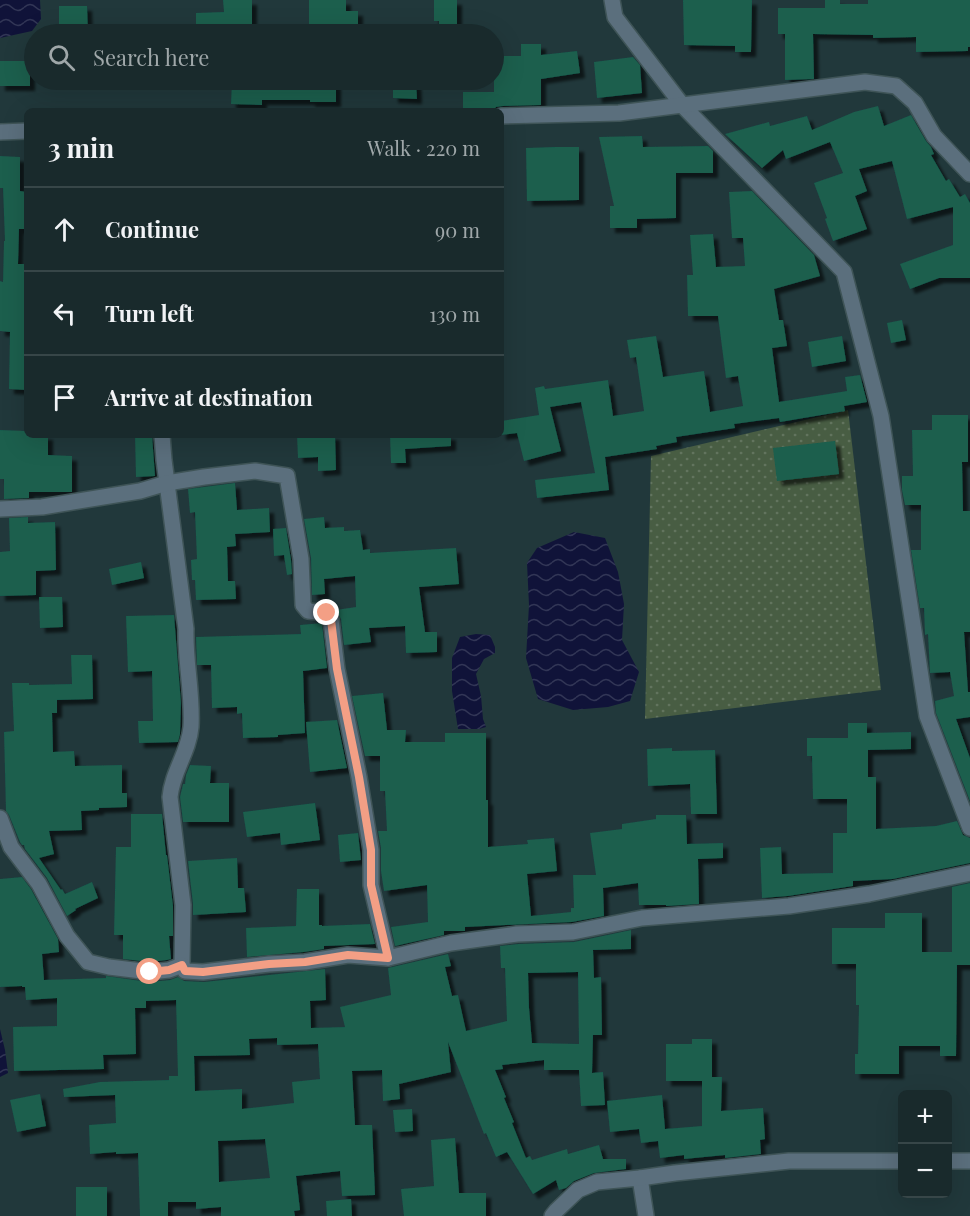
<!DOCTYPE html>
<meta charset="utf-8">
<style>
:root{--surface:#192a2c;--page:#263638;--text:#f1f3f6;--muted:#9fa7a9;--line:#374648}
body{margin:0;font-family:"Playfair Display",serif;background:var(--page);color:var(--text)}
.controls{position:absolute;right:18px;bottom:18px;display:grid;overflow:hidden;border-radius:9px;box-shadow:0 6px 24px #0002}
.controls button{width:54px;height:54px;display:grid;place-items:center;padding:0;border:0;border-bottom:2px solid var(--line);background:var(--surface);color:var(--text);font:30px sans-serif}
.stop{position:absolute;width:18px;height:18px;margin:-14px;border:4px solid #f39f85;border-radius:50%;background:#fff}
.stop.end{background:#f39f85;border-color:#fff;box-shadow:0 2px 6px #0008}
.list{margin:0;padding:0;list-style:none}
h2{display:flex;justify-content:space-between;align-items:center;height:78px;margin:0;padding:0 24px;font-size:26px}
h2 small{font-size:20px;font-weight:400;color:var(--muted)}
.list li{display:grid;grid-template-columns:39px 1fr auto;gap:18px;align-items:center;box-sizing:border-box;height:84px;padding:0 24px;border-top:2px solid var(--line)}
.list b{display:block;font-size:22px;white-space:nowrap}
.list em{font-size:20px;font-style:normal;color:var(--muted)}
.icon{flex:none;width:33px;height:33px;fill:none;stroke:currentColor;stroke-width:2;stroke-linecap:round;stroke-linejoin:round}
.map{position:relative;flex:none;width:970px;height:1216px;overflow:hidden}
.search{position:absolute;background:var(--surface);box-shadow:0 6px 24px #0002;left:24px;top:24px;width:480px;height:66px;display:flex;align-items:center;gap:15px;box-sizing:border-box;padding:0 21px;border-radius:33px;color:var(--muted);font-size:22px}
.panel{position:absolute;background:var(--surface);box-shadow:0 6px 24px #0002;left:24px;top:108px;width:480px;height:330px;border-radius:9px}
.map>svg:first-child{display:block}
</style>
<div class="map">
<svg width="970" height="1216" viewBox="0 0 970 1216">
<defs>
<pattern id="park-dots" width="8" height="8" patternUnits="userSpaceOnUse" patternTransform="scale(1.5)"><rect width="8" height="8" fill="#485d43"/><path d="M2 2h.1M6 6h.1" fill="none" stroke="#62745e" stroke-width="1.8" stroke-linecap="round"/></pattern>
<pattern id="water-waves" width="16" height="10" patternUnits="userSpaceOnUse" patternTransform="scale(1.5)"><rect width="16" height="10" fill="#101339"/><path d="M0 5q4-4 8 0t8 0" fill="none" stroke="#323656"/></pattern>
<filter id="shadow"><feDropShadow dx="5" dy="5" stdDeviation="1.5" flood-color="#0009"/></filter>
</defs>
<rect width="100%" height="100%" fill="#21383b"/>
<path fill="url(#park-dots)" d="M848,410L881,690L645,719L651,456Z"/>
<g fill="url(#water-waves)">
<path d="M0,0H40L41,19L32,31L0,38Z"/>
<path d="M574,532L605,538L618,572L624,604L622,640L639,672L630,701L608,707L573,710L538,699L526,658L529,605L527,563L537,548Z"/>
<path d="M476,634L490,635L495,647V653L484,659L476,674L481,696L483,719L486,727L479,729H458L452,691V658L460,637Z"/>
<path d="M0,1029L5,1050L8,1073L0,1077Z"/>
</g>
<g fill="#1a5e4e" fill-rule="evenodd" filter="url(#shadow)">
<path d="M223,0H252V34H196V13L224,12Z"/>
<path d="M309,0H346V11H358V34H309Z"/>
<path d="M434,0H457V34H439V21H434Z"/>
<path d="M683,0H752L751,52H735V46L684,45Z"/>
<path d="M825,0H840V4H868V0H970V47H968V51L916,52V37L873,38V35L813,34L814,79L785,80V34H778V8H825Z"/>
<path d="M59,6H87L88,34H59Z"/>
<path d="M521,44H541V55L577,51L580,73L541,79V105L503,106L496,107L493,111H463V92H494V56H521Z"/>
<path d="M633,57L640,65L642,93L597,98L594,62Z"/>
<rect x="0" y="61" width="30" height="25"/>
<path d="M232,80H336V102H310V100H262V105L231,104Z"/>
<path d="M393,80H416L417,99L393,98Z"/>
<path d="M878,106L884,126L911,115L926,141L931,147L934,154L931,155L946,181L949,179L960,197L965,194L970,203V278H939L910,289L900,264L953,245V207L907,219L892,161L859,169L867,191L855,196L867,229L833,241L825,219L827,218L814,183L843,173L830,142L786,159L783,150L762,168L725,134L769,122L770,126L807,116L812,130L854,112Z"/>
<path d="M642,136L643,147L708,146L713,151V173H676V218L637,219V228H610V206H614L599,137Z"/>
<path d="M555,147H579V200L527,201L526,148Z"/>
<path d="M0,156L20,157V191L26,192L27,229H19L18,264H27V390L9,389L10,332L0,331V281L3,282L4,241H5L3,188H0Z"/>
<path d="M752,191L814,255L820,276L774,289L779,320H783L787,346L772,348L779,402L847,391L845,377L860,375L867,402L844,406L845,411L780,422L779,418L734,424L735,428L676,437L677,442L656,446L657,449L605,457L609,490L537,498L535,480L595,473L581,402L550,407L561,451L524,461L517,433L501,435V421L539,415L535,388L544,386L545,389L608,380L613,416L644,411L636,357L630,358L627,340L656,336L663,377L704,371L710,412L743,406L738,376L726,378L718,316H688L687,275H693L690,235L713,234L716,267L745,266L743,238H732L729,192Z"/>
<path d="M902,320L906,340L891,343L887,323Z"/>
<path d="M842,336L846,361L812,367L808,342Z"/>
<path d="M932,415H968V462H962L963,511H970V632H964L968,692H970V717L956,719L970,758V801L936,713L935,701L954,696L950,672L930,673L928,634L925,635L924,608H920L911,550H921V505H905L902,490V476H913L912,430H932Z"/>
<path d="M0,430L27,431V435H48V455L72,456V492H29V498L4,499V479H0Z"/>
<path d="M135,435H152L155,476L136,477Z"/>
<path d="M297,435H335L336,470L318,471V457L298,458Z"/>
<path d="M390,435H451V446L405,449L406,463H391Z"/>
<path d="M835,441L839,474L777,481L773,448Z"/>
<path d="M235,483L237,510L269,508L270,532L235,534L236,546L227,547L228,581H235L236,599L196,600L195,580H192L191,560L197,559L195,512L190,513L188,489Z"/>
<path d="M28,517V523L55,522L56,570L36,571V595L0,596V552L10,551L9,518Z"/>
<path d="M324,517L325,528L344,527V531L360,530L363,550L370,549V553L456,548L459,584L419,587L425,632H437V652L406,653L405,626L369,628L371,642L344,645L341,619L336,610L356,607L355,576L324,579L325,594L312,595L311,558L304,519Z"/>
<path d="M286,528L291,560L292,574L287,575L284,555L274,556L273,529Z"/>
<path d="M141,562L144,578L112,585L109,569Z"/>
<path d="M39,597H62L63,627L40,628Z"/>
<path d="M174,615L181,703L180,734L178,742L139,743L138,721H153L152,671L128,672L126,616Z"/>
<path d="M322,623L327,668L303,671L305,733L278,735V737L243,738L242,713L237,714V707L212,708L211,665H197L196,637L301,634L300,625Z"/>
<path d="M71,655H92L93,699L57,700V713H52L53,752L74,751L75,766L122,765V793H127V807L99,808V810L81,811L82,830L49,831L54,854L39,858L61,890L62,889L65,894L92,882L98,898L75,909L76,910L67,916L47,878L25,849L24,845H22L20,842L9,815L6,811L4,732L14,731L12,683H29V685L72,684Z"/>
<path d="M383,693L387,730H406L405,742H445V733H486V800H488V847L528,844L527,840L554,838L557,871L527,874L531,916L571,912V908H574L573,875H596L590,833L622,829V824L656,819V815H686L687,844L723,843V858L698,859L699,904L666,906V905H639L638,883L603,888L604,916L572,922L465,927V931H444V935L395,946L391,927L428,922L427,885L384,891L381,871V848L378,831H387L385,791H380V756H365L352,696Z"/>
<path d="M337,720L347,768L310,772L306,722Z"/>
<path d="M848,723H867V733L911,732V749L868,750V777H876V829L936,826L957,821L963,835L970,838V863L893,879L853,881V886L788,896L762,898L760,848L781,847L782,874L833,873V833H847V799H813L812,756H807V738H848Z"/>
<path d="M672,748V751L715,750L717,814H691L690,784L648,786L647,749Z"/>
<path d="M190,765L211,766L210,783H229V822H183L180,797L183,784H185L186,775Z"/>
<path d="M315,803L320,840L281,845L280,833L247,837L243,812Z"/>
<path d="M131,814H162L166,855H167L173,906V936H169L171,959L167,960L150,962L123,959V935H114L116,847H131Z"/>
<path d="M358,833L361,860L340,862L338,835Z"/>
<path d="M237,858L238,888H244L246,912L193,915V904L188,861Z"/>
<path d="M22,877L31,889L58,939L59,952L42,954L44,980L106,978V976L149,982L170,980L178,977L184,981L204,982L325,969L326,1000L310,1001L311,1028L345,1027L340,1007L391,995L388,968L448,954L451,966L445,967L452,996L458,995L466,1031L507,1021L505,968H501L500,946L518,944L574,942L631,930V949L593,950L594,978L601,977L602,1035H593L592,1073L603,1072L605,1105L581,1106L579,1070H544V1060L502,1065L503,1069L495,1070L506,1097L504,1098L514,1122L512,1123L526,1158L530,1156L532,1160L567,1149L568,1154L599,1145L603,1159H626V1169L594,1173L574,1181L566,1188L559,1190L556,1180L533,1194L507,1152L496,1157L486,1133L484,1134L448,1042L451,1072L399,1084L400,1099L383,1101L382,1070L352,1071L355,1125H372L375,1195L342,1196L340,1171L296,1176L300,1210L294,1211L295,1216H221V1207L196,1209V1202H168V1216H140L138,1153L116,1154V1152L90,1154L89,1125L116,1123L115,1095L64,1097L63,1089L100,1082L169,1080V1076H178L176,1000L146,1001V1008H135L136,1054L103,1055L104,1069L14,1071L13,1027L57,1026V998L26,1000L25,987H22V986L0,987V879ZM578,972L579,1044L532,1043L529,1008L528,973ZM277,1038V1045L318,1044L320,1079L292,1082L294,1103L242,1109V1089L195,1091L194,1056L250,1055L249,1039ZM265,1139L270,1178L219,1182L218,1141Z"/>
<path d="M970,883V965H957L956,1056H940V1046H899V1074H855V1054H858L859,1005H856V964H832V928H885V913H922V952H952V887Z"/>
<path d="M297,889H319V925H322V926L370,924L375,944L324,946V949L304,952L247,957L246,928L296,926Z"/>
<path d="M692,1039H712V1077H722L721,1111L763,1108L765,1139L760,1140L761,1154L725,1158V1155L684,1159V1155L660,1158L658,1141L641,1143L639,1129L610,1132L607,1101L662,1095L665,1129L702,1126V1081H666V1044H692Z"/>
<path d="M40,1094L46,1126L17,1132L10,1100Z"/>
<path d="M412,1109L413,1131L395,1132L393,1110Z"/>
<path d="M455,1138L459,1193H486V1216H404L401,1189L434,1186L431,1140Z"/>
<rect x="76" y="1187" width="31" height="29"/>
<path d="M351,1199L352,1216H327L326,1201Z"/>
</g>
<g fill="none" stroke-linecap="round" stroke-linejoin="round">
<defs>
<g id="minor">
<path d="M612,0L615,17L683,106L844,272L881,416L927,716L970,828"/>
<path d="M501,116L619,113L865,82L896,86L915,103L934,136L970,174"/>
<path d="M0,132L27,131"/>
<path d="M162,435L164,460L186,629C185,662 193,694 191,727C189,752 172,772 170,797L183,905L182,965L185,971L203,972L269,964L305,962L348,955L388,958"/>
<path d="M0,509L42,507L140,491L167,483L204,477L255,471L287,476L301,559L303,605L308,611L327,613L331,620L337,669L359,777L371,850V885L388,958L451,943L517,934L573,932L642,918L789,906L869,894L970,873"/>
<path d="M0,818L11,847L39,884L67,936L88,962L109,967L150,972L169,970L182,965"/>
<path d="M948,1161H970"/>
<path d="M640,1178L646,1216"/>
<path d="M552,1216L556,1211L578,1190L597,1182L640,1178L675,1173L789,1161H902"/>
</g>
</defs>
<use href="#minor" stroke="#3f5457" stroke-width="18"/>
<use href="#minor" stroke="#5b6f7d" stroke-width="15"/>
</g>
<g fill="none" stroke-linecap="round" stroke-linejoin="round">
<path stroke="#f39f85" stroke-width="8" d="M150,972L169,970L182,965L185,971L203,972L269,964L305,962L348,955L388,958L371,885V850L359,777L337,669L331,620L327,613"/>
</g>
</svg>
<div class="controls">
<button>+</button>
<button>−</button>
</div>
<div class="stop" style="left:150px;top:972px"></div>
<div class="stop end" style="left:327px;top:613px"></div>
<div class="search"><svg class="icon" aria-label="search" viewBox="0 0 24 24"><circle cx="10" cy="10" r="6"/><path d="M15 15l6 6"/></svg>Search here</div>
<section class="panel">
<h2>3 min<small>Walk · 220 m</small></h2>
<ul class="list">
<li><svg class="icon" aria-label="ahead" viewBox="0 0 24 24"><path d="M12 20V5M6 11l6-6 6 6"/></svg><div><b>Continue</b></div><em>90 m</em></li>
<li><svg class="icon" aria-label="left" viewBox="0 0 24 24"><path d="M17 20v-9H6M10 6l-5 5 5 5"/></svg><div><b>Turn left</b></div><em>130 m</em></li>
<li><svg class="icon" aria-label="arrive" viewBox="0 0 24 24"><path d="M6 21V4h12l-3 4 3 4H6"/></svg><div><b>Arrive at destination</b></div></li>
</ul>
</section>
</div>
